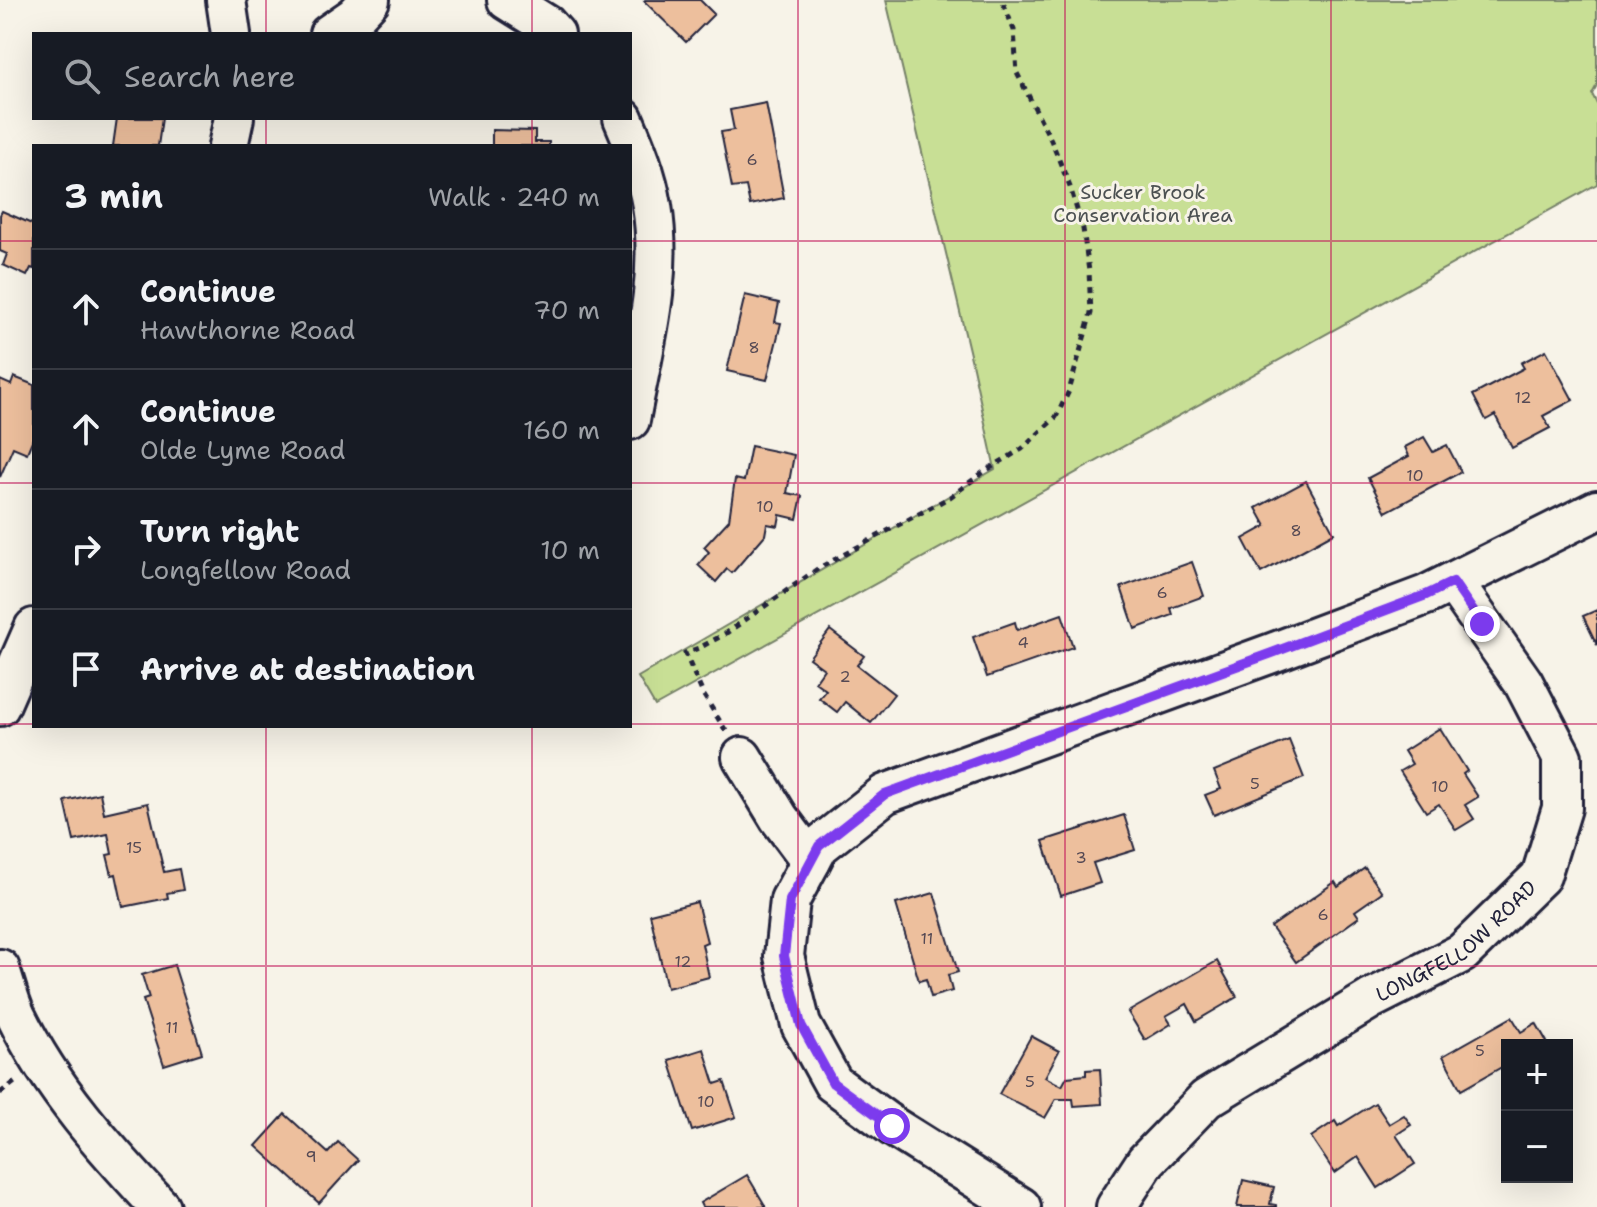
<!DOCTYPE html>
<meta charset="utf-8">
<style>
:root{--surface:#171b24;--page:#242831;--text:#f1f3f6;--muted:#9ea1a6;--line:#363941}
body{margin:0;font-family:"Shantell Sans",sans-serif;background:var(--page);color:var(--text)}
.controls{position:absolute;right:24px;bottom:24px;display:grid;overflow:hidden;border-radius:0px;box-shadow:0 8px 32px #0002}
.controls button{width:72px;height:72px;display:grid;place-items:center;padding:0;border:0;border-bottom:2px solid var(--line);background:var(--surface);color:var(--text);font:40px sans-serif}
.stop{position:absolute;width:24px;height:24px;margin:-18px;border:6px solid #7c3aed;border-radius:50%;background:#fff}
.stop.end{background:#7c3aed;border-color:#fff;box-shadow:0 2px 8px #0008}
.list{margin:0;padding:0;list-style:none}
h2{display:flex;justify-content:space-between;align-items:center;height:104px;margin:0;padding:0 32px;font-size:34px}
h2 small{font-size:26px;font-weight:400;color:var(--muted)}
.list li{display:grid;grid-template-columns:52px 1fr auto;gap:24px;align-items:center;box-sizing:border-box;height:120px;padding:0 32px;border-top:2px solid var(--line)}
.list b{display:block;font-size:30px;white-space:nowrap}
.list p{margin:0;font-size:26px;white-space:nowrap;color:var(--muted)}
.list em{font-size:26px;font-style:normal;color:var(--muted)}
.icon{flex:none;width:44px;height:44px;fill:none;stroke:currentColor;stroke-width:2;stroke-linecap:round;stroke-linejoin:round}
.map{position:relative;flex:none;width:1597px;height:1207px;overflow:hidden}
.search{position:absolute;background:var(--surface);box-shadow:0 8px 32px #0002;left:32px;top:32px;width:600px;height:88px;display:flex;align-items:center;gap:20px;box-sizing:border-box;padding:0 28px;border-radius:0px;color:var(--muted);font-size:30px}
.panel{position:absolute;background:var(--surface);box-shadow:0 8px 32px #0002;left:32px;top:144px;width:600px;height:584px;border-radius:0px}
.map>svg:first-child{display:block}
</style>
<div class="map">
<svg width="1597" height="1207" viewBox="0 0 1597 1207">
<rect width="100%" height="100%" fill="#f7f3e8"/>
<filter id="ink" filterUnits="userSpaceOnUse"><feTurbulence type="fractalNoise" baseFrequency=".0125" numOctaves="2"/><feDisplacementMap in="SourceGraphic" scale="16" xChannelSelector="R" yChannelSelector="G"/><feConvolveMatrix kernelMatrix="1 2 1 2 8 2 1 2 1" color-interpolation-filters="sRGB"/></filter>
<g filter="url(#ink)">
<path fill="#c8df95" stroke="#758068" stroke-width="2" d="M886,0H1597V85L1592,94L1597,104V184L655,706L638,677L995,469L972,363Z"/>
<g fill="#edbf9d" stroke="#22223b" stroke-width="2">
<path d="M645,0H700L714,14L686,42L644,1Z"/>
<path d="M766,103L784,198L750,205L746,186L732,188L721,132L734,130L730,110Z"/>
<path d="M117,118H162L158,146H113Z"/>
<path d="M492,130L535,131V142H549V146H492Z"/>
<path d="M2,211L34,225V269L31,268L27,276L3,265L7,254L0,251V215Z"/>
<path d="M745,295L779,303L775,322L781,323L767,380L727,371Z"/>
<path d="M1546,350L1573,400L1543,416L1550,428L1512,448L1495,415L1486,420L1473,395L1524,368L1521,363Z"/>
<path d="M14,377L34,385V436L27,453L13,447L0,477V380L11,385Z"/>
<path d="M1424,437L1433,452L1447,445L1461,472L1386,512L1368,478L1409,456L1405,447Z"/>
<path d="M751,446L794,455L787,493L802,496L797,519L780,515L778,526L767,524L765,535L732,573L727,569L716,582L698,565L709,552L704,547L729,520L735,479L744,481Z"/>
<path d="M1306,481L1334,533L1261,573L1243,539L1266,526L1256,508Z"/>
<path d="M1192,562L1204,596L1171,608L1173,615L1135,629L1121,587Z"/>
<path d="M1597,610V645L1583,616Z"/>
<path d="M1062,614L1073,647L987,677L973,637L1015,622L1017,630Z"/>
<path d="M830,630L864,656L857,665L894,694L871,723L845,702L837,712L819,698L826,690L815,682L824,669L809,658Z"/>
<path d="M1440,728L1467,771L1463,774L1478,797L1465,805L1474,819L1456,830L1439,804L1426,812L1400,771L1412,764L1404,751Z"/>
<path d="M1289,740L1304,778L1214,815L1205,795L1221,789L1214,771Z"/>
<path d="M100,793L104,813L148,803L164,872L179,869L183,890L167,893L168,898L123,907L116,874L112,875L107,855L112,854L108,834L74,841L65,801Z"/>
<path d="M1124,815L1135,850L1093,863L1100,883L1061,896L1043,841Z"/>
<path d="M1365,868L1382,892L1355,911L1359,917L1296,962L1271,927L1335,882L1338,887Z"/>
<path d="M934,893L958,972L948,975L952,991L931,997L926,979L919,981L896,904Z"/>
<path d="M697,902L707,942L702,944L709,977L667,988L650,914Z"/>
<path d="M1217,961L1237,997L1196,1021L1187,1004L1166,1016L1171,1024L1145,1040L1128,1012Z"/>
<path d="M174,965L202,1053L164,1065L143,1000L149,998L142,975Z"/>
<path d="M1512,1017L1521,1032L1536,1023L1547,1042L1542,1045H1507V1064L1461,1090L1443,1056Z"/>
<path d="M1031,1036L1059,1051L1045,1077L1062,1086L1067,1077L1086,1075V1070L1100,1069L1102,1104L1074,1106L1073,1099H1056L1045,1118L999,1094Z"/>
<path d="M704,1049L715,1084L724,1081L736,1117L692,1131L669,1060Z"/>
<path d="M1375,1103L1389,1124L1404,1115L1411,1125L1396,1135L1415,1164L1378,1188L1358,1157L1335,1173L1311,1137L1335,1121L1338,1126Z"/>
<path d="M285,1114L328,1153L338,1142L358,1160L319,1203L256,1146Z"/>
<path d="M747,1175L766,1207H702L700,1203Z"/>
<path d="M1243,1180L1274,1187L1270,1204L1276,1205V1207H1237Z"/>
</g>
<g fill="none" stroke-linecap="round" stroke-linejoin="round">
<defs>
<g id="minor">
<path d="M226,0L231,34"/>
<path d="M507,0L547,25L555,34"/>
<path d="M329,34L355,16L370,0"/>
<path d="M623,118C635,146 647,175 652,206C664,279 643,349 630,420"/>
<path d="M228,146L234,118"/>
<path d="M0,706L34,628"/>
<path d="M742,757L779,818L811,861L790,900L784,956L801,1025L833,1083L892,1126L1021,1207"/>
<path d="M811,861L819,846L885,794L1272,653L1426,595L1597,510"/>
<path d="M0,969C5,984 9,1001 16,1016C52,1090 105,1148 160,1207"/>
<path id="s1" d="M1116,1207L1146,1161L1206,1099L1371,999L1462,953L1541,876L1562,808V757L1523,682L1453,582"/>
</g>
</defs>
<use href="#minor" stroke="#22223b" stroke-width="44"/>
<g stroke="#22223b" stroke-width="5" stroke-dasharray="6 6" stroke-linecap="butt">
<path d="M726,731L703,694L685,653L699,648L725,634L819,568L950,497L985,471L1022,449L1056,417L1069,391L1091,313L1089,271L1083,229L1070,187L1051,140L1017,73L1014,30L1002,0"/>
<path d="M0,1093L15,1082"/>
</g>
<use href="#minor" stroke="#f7f3e8" stroke-width="38"/>
</g>
</g>
<g fill="none" stroke-linecap="round" stroke-linejoin="round" filter="url(#ink)">
<path stroke="#7c3aed" stroke-width="10" d="M892,1126L833,1083L801,1025L784,956L790,900L819,846L885,794L1272,653L1426,595L1453,582L1482,624"/>
</g>
<path fill="none" stroke="#c2185b" stroke-width="2" stroke-opacity="0.55" d="M266,0V34M532,0V34M798,0V1207M1065,0V1207M1331,0V1207M266,118V146M532,118V146M0,241H34M630,241H1597M0,483H34M630,483H1597M0,724H34M630,724H1597M266,726V1207M532,726V1207M0,966H1597"/>
<g text-anchor="middle" stroke-width="6" stroke-linejoin="round" paint-order="stroke">
<g font-size="16" fill="#554954">
<text x="752" y="165">6</text>
<text x="754" y="353">8</text>
<text x="1523" y="403">12</text>
<text x="1415" y="481">10</text>
<text x="765" y="512">10</text>
<text x="1296" y="536">8</text>
<text x="1162" y="598">6</text>
<text x="1023" y="648">4</text>
<text x="845" y="682">2</text>
<text x="1255" y="789">5</text>
<text x="1440" y="792">10</text>
<text x="134" y="853">15</text>
<text x="1081" y="863">3</text>
<text x="1323" y="920">6</text>
<text x="927" y="944">11</text>
<text x="683" y="967">12</text>
<text x="172" y="1033">11</text>
<text x="1480" y="1056">5</text>
<text x="1030" y="1087">5</text>
<text x="706" y="1107">10</text>
<text x="311" y="1162">9</text>
</g>
<g font-size="20" fill="#4c5152" stroke="#f7f3e8">
<text x="1143" y="199">Sucker Brook<tspan x="1143" dy="23">Conservation Area</tspan></text>
</g>
<g font-size="20" fill="#22223b" stroke="#f7f3e8">
<text dy="7" stroke="none"><textPath href="#s1" startOffset="438">LONGFELLOW ROAD</textPath></text>
</g>
</g>
</svg>
<div class="controls">
<button>+</button>
<button>−</button>
</div>
<div class="stop" style="left:892px;top:1126px"></div>
<div class="stop end" style="left:1482px;top:624px"></div>
<div class="search"><svg class="icon" aria-label="search" viewBox="0 0 24 24"><circle cx="10" cy="10" r="6"/><path d="M15 15l6 6"/></svg>Search here</div>
<section class="panel">
<h2>3 min<small>Walk · 240 m</small></h2>
<ul class="list">
<li><svg class="icon" aria-label="ahead" viewBox="0 0 24 24"><path d="M12 20V5M6 11l6-6 6 6"/></svg><div><b>Continue</b><p>Hawthorne Road</p></div><em>70 m</em></li>
<li><svg class="icon" aria-label="ahead" viewBox="0 0 24 24"><path d="M12 20V5M6 11l6-6 6 6"/></svg><div><b>Continue</b><p>Olde Lyme Road</p></div><em>160 m</em></li>
<li><svg class="icon" aria-label="right" viewBox="0 0 24 24"><path d="M7 20v-9h11M14 6l5 5-5 5"/></svg><div><b>Turn right</b><p>Longfellow Road</p></div><em>10 m</em></li>
<li><svg class="icon" aria-label="arrive" viewBox="0 0 24 24"><path d="M6 21V4h12l-3 4 3 4H6"/></svg><div><b>Arrive at destination</b></div></li>
</ul>
</section>
</div>
